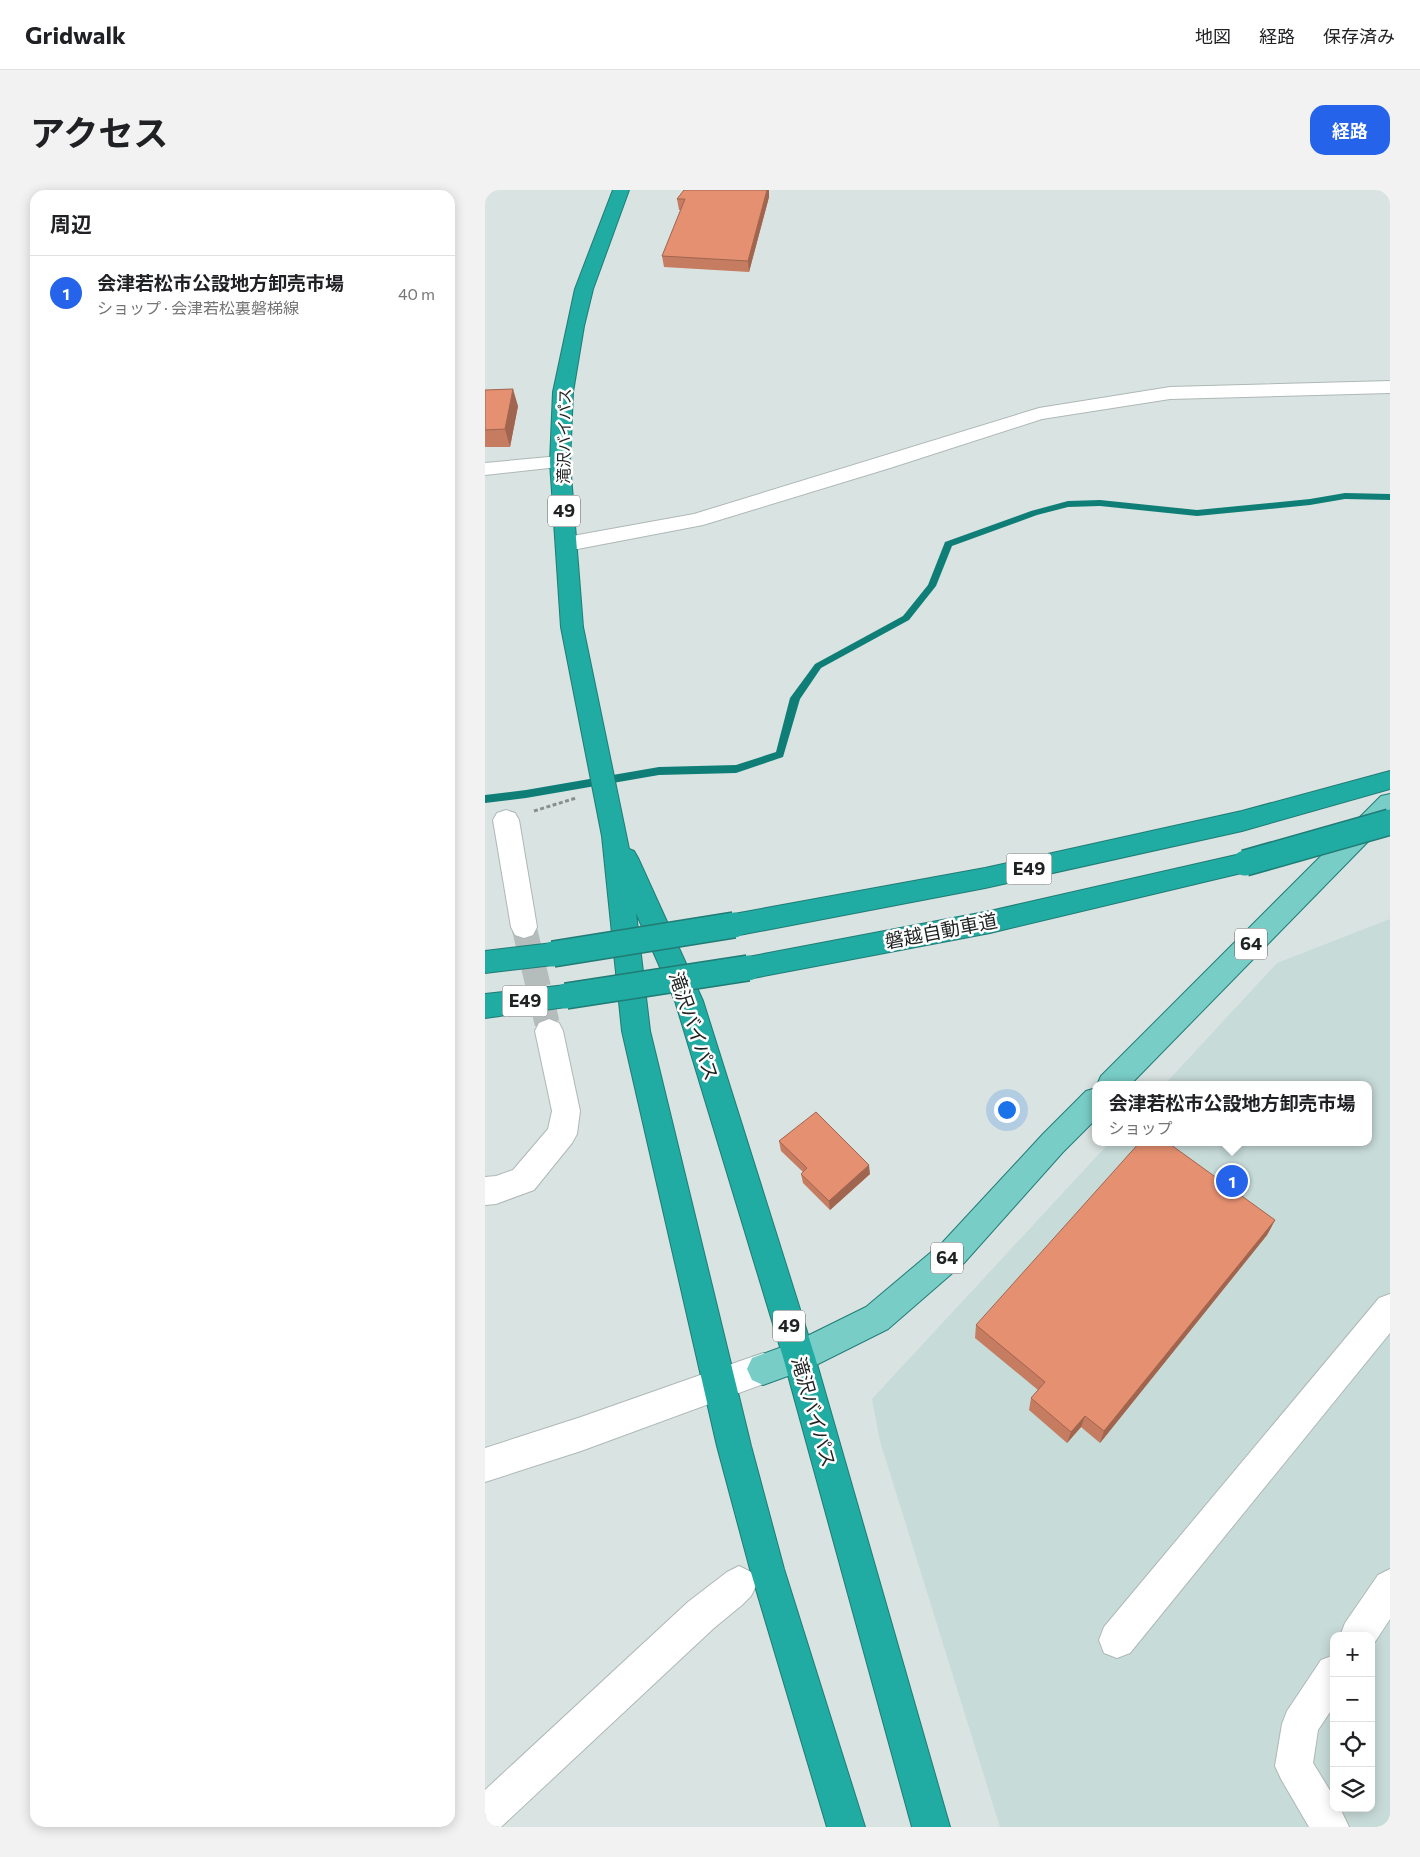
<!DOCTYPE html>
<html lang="ja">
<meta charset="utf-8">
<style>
:root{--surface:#fff;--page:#f2f2f2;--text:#202124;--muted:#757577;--line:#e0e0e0;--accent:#2563eb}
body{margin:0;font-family:Commissioner,"Noto Sans JP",sans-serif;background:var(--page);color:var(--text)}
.controls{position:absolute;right:15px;bottom:15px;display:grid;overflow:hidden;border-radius:10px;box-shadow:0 2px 12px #0003}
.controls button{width:45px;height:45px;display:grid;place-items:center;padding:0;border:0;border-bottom:1px solid var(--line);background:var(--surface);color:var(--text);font:25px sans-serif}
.you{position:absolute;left:521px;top:919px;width:18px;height:18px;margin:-12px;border:4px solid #fff;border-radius:50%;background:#1a73e8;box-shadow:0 0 0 8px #1a73e833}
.badge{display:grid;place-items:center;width:32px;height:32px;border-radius:50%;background:var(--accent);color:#fff;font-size:16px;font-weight:700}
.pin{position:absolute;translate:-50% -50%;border:2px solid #fff;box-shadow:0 1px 5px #0006}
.popup{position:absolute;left:607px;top:891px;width:280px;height:65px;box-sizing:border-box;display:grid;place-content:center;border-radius:10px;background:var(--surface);filter:drop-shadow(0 1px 4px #0005);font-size:16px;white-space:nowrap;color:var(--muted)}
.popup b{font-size:19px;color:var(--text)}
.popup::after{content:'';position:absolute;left:50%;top:100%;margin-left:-10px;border:10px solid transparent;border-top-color:var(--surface)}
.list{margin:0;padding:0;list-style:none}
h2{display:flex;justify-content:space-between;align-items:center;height:65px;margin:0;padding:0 20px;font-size:21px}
h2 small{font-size:16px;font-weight:400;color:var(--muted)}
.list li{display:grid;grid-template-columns:32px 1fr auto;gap:15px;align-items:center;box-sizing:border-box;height:75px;padding:0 20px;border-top:1px solid var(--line)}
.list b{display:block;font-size:19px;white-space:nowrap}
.list p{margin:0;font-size:16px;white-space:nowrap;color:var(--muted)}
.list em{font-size:16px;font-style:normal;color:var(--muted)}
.icon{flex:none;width:28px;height:28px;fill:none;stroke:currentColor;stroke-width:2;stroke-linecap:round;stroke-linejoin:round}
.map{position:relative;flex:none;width:905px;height:1637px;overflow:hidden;border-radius:15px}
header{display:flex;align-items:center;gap:30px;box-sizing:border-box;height:70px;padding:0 25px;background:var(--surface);border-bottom:1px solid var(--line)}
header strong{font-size:24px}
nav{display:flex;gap:28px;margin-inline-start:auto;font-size:18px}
.intro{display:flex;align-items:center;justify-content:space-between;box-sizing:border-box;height:120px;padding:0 30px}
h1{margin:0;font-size:35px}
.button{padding:12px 22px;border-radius:15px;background:var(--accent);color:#fff;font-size:18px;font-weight:700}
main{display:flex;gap:30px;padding:0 30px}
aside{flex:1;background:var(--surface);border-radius:15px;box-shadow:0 2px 12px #0003}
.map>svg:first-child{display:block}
</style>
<header>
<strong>Gridwalk</strong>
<nav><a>地図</a><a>経路</a><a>保存済み</a></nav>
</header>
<div class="intro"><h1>アクセス</h1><a class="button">経路</a></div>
<main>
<aside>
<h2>周辺<small></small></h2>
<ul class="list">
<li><span class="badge">1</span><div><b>会津若松市公設地方卸売市場</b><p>ショップ · 会津若松裏磐梯線</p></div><em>40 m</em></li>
</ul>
</aside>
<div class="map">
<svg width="905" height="1637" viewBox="0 0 905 1637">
<rect width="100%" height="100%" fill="#d9e3e2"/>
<path fill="#c7dbd8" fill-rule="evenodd" d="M905,729V1637H515L395,1251L387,1209L625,952H883V895H679L792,773ZM849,1446H886V1618H849Z"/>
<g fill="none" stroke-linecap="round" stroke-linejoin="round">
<path fill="#0e7e77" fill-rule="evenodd" d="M860,303L905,304V310L860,309L825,315L712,326L615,316L583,317L552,325L467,356L451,396L424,430L336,478L315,509L298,567L251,583L174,585L41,608L0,613V605L41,600L174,577L251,575L291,562L305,508L330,474L418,426L443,395L460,352L546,321L583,311L615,310L712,320L825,309Z"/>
<path stroke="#b4bcbc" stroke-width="25" stroke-dasharray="25 12" stroke-linecap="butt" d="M39,737L64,841"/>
<defs>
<g id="minor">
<path d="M905,191V203L685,209L557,229L405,278L218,335L82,361L74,359L71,354L74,349L82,347L209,324L554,218L685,197Z"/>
<path d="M75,266L82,268L85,272L82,276L0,285V273Z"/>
<path d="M21,620L30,623L34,630L52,737L48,745L39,748L30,745L26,737L8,630L12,623Z"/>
<path d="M64,829L74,833L78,841L95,921L92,944L87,953L49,1000L11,1014L0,1015V987L11,986L28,980L63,939L67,921L50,841L54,833Z"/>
<path d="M905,1104V1143L645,1463L632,1468L619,1463L614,1450L619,1437L894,1108Z"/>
<path d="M278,1163L289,1168L294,1179L289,1190L96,1261L0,1292V1258L96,1227Z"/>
<path d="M254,1376L266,1382L272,1394L266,1406L257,1415L229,1438L16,1637H0V1600L203,1412L242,1382Z"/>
<path d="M905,1379V1429L886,1458V1446H855L860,1433L893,1385Z"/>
<path d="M849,1465V1516L833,1540L828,1573L849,1607V1618H855L864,1637H824L796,1589L790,1576L797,1534L802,1521L836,1470Z"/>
</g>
<g id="major">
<path d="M905,604V629L645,895H612L616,886L896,606Z"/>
<path d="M611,898V929L578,962L479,1073L403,1139L325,1178L278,1195L267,1190L262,1179L267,1168L308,1153L381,1117L457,1053L558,944L601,901Z"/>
</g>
<g id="highway">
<path d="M128,0H144L108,99L99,136L88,202L85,272L98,437L144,659L149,661L153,668L218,811L330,1167L465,1637H427L298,1167L190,811L151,723L165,841L266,1256L299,1379L380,1637H342L265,1379L232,1256L137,841L117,646L76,437L65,272L68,202L90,99Z"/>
<path d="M905,581V599L757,641L500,698L249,746L240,743L236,735L240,727L249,724L500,678L757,621Z"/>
<path d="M760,663L769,666L773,673L769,680L505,743L263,789L253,786L250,778L253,770L263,767L505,721Z"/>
<path d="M68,753L77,756L81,764L77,772L68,775L0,783V761Z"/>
<path d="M81,795L91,798L95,806L91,814L81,817L0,828V804Z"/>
</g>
</defs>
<use href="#minor" stroke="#aeb8b6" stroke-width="2"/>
<use href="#major" stroke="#207c75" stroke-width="2"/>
<use href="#highway" stroke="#207c75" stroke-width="2"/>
<path stroke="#888f8e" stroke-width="3" stroke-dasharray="4 2.5" stroke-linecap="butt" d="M49,621L91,608"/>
<use href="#minor" fill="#fff" fill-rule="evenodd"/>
<use href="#major" fill="#79cdc7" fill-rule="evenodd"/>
<use href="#highway" fill="#20aca2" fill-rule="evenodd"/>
<defs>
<g id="highway-bridge">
<path d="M760,673L905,632"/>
<path d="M68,764L249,735"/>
<path d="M81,806L263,778"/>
</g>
</defs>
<use href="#highway-bridge" stroke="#207c75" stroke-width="28" stroke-linecap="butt"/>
<use href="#highway-bridge" stroke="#20aca2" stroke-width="25"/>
</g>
<g fill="#c57c61">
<path d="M199,0H284V7L264,82L179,77L177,66L196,20H194L192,9Z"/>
<path d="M0,200L33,216L25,257H0Z"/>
<path d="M294,951L385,984L345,1020L318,993L316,984L318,982L296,961Z"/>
<path d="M790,1030L782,1045L615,1253L596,1237L582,1253L544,1220L546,1208L553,1200L490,1148L491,1135Z"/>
</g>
<g fill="#a0654f">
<path d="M282,0H284V7L264,82L263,71Z"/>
<path d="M28,199L33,216L25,257L20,239Z"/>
<path d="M384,975L385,984L345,1020L344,1011Z"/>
<path d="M790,1030L782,1045L615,1253L619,1241Z"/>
<path d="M600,1226L596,1237L582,1253L586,1242Z"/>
</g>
<g fill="#e59071" stroke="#a0654f">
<path d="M199,0H282L263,71L177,66L200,9H192Z"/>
<path d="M28,199L20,239L0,240V200Z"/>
<path d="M331,922L384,975L344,1011L316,984L322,978L294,951Z"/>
<path d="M655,952H682L790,1030L619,1241L600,1226L586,1242L546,1208L560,1192L491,1135Z"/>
</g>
<g text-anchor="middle" stroke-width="5" stroke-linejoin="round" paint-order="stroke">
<g font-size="16" fill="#1f2222" stroke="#fff">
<text transform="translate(79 246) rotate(-89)" y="6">滝沢バイパス</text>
</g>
<g fill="#fff" stroke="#626464" stroke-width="1">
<rect x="63" y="305.5" width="32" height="31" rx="4"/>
<rect x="521.5" y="663.5" width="45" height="31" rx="4"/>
<rect x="750" y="738.5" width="32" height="31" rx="4"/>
<rect x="17.5" y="795.5" width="45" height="31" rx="4"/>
<rect x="446" y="1052.5" width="32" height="31" rx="4"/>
<rect x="288" y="1120.5" width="32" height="31" rx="4"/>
</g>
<g font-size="18" font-weight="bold" fill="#1f2222">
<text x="79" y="327">49</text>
<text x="544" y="685">E49</text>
<text x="766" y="760">64</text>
<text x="40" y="817">E49</text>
<text x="462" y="1074">64</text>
<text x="304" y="1142">49</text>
</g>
<g font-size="19" fill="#1f2222" stroke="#fff">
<text transform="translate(456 741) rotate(-11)" y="7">磐越自動車道</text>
<text transform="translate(209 836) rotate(71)" y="7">滝沢バイパス</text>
<text transform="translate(329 1222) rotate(74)" y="7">滝沢バイパス</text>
</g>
</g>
</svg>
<div class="controls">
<button>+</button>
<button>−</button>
<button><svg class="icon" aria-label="locate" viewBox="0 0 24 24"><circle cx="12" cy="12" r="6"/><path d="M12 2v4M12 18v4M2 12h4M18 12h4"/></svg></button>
<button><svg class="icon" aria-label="layers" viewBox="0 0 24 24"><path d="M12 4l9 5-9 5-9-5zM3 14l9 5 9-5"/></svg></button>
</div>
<div class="you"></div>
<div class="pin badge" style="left:747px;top:991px">1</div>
<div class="popup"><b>会津若松市公設地方卸売市場</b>ショップ</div>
</div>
</main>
